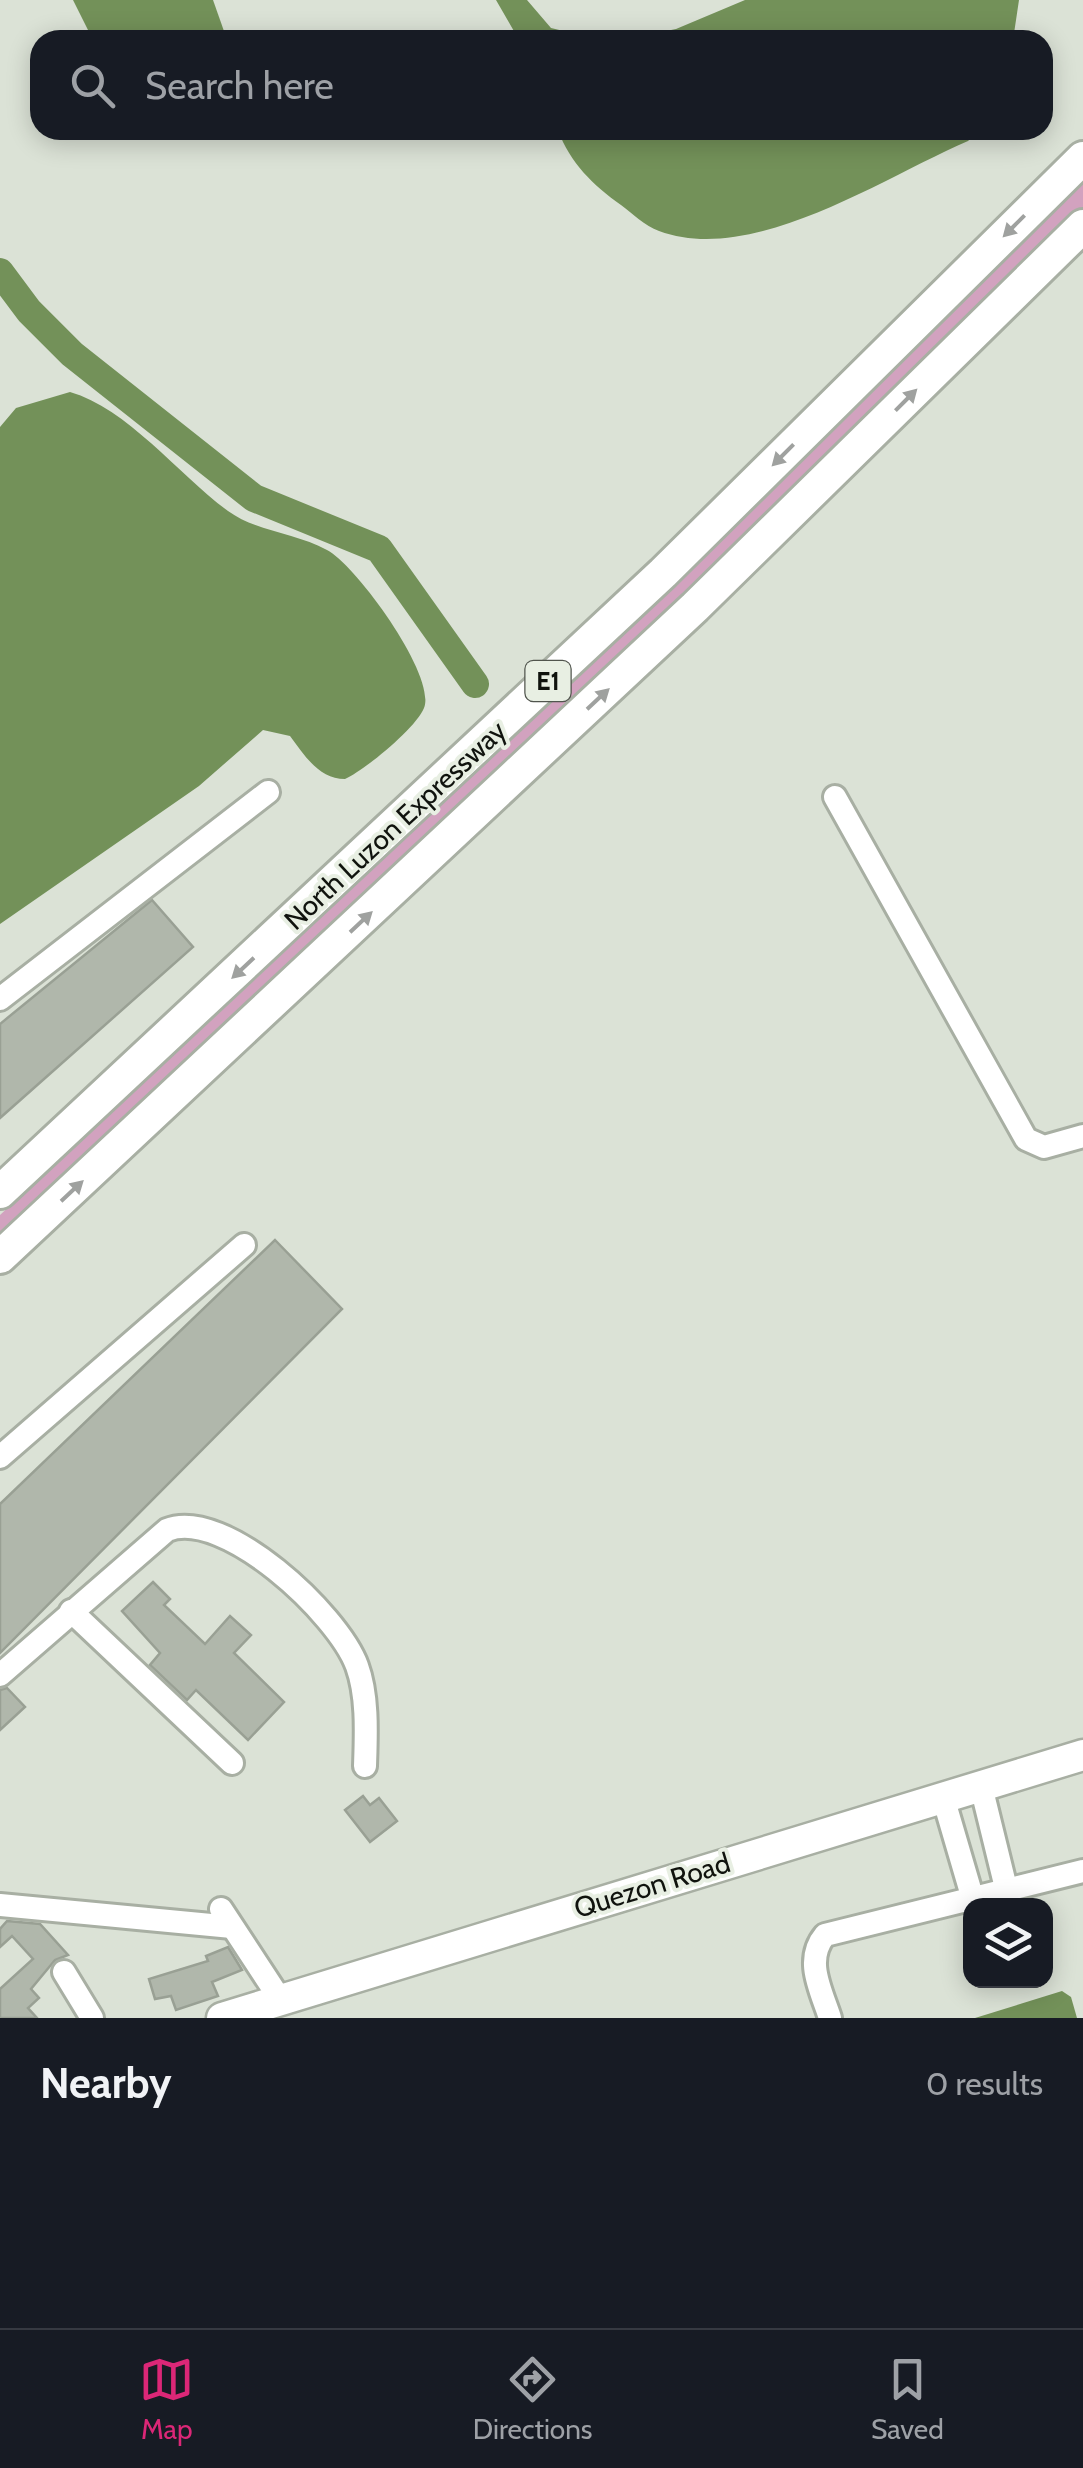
<!DOCTYPE html>
<style>
:root{--surface:#171b24;--page:#20242c;--text:#f1f3f6;--muted:#9ea1a6;--line:#363941;--accent:#db2777}
body{margin:0;font-family:Cabin,sans-serif;background:var(--page);color:var(--text)}
.controls{position:absolute;right:30px;bottom:30px;display:grid;overflow:hidden;border-radius:20px;box-shadow:0 5px 25px #0003}
.controls button{width:90px;height:90px;display:grid;place-items:center;padding:0;border:0;border-bottom:2px solid var(--line);background:var(--surface);color:var(--text);font:50px sans-serif}
.list{margin:0;padding:0;list-style:none}
h2{display:flex;justify-content:space-between;align-items:center;height:130px;margin:0;padding:0 40px;font-size:42px}
h2 small{font-size:32px;font-weight:400;color:var(--muted)}
.icon{flex:none;width:55px;height:55px;fill:none;stroke:currentColor;stroke-width:2;stroke-linecap:round;stroke-linejoin:round}
.map{position:relative;flex:none;width:1083px;height:2018px;overflow:hidden}
.search{position:absolute;background:var(--surface);box-shadow:0 5px 25px #0003;left:30px;right:30px;top:30px;height:110px;display:flex;align-items:center;gap:25px;box-sizing:border-box;padding:0 35px;border-radius:30px;color:var(--muted);font-size:38px}
.sheet{height:310px;background:var(--surface)}
nav{display:flex;justify-content:space-around;align-items:center;box-sizing:border-box;height:140px;border-top:2px solid var(--line);background:var(--surface);font-size:28px;color:var(--muted)}
nav a{display:grid;justify-items:center;gap:5px}
nav .on{color:var(--accent)}
.map>svg:first-child{display:block}
</style>
<div class="map">
<svg width="1083" height="2018" viewBox="0 0 1083 2018">
<rect width="100%" height="100%" fill="#dbe2d6"/>
<path fill="#d2a2bf" d="M1083,183V209C727,557 364,897 0,1236V1215C368,878 728,533 1083,183Z"/>
<g fill="#739159">
<path d="M73,0H213L225,34L219,40H93Z"/>
<path d="M496,0H527L551,28L601,40H519Z"/>
<path d="M745,0H1019L1013,40H621L676,29Z"/>
<path d="M558,130H979L968,141C884,177 753,266 659,231C645,226 632,213 621,205C593,185 570,163 558,130Z"/>
<path d="M70,392C127,408 179,475 228,511C257,532 296,533 327,550C356,565 437,676 424,708C416,728 365,770 345,779C319,779 304,755 290,736L263,730L199,786L0,924V427L16,408Z"/>
<path d="M1062,1991L1071,1997L1077,2018H975Z"/>
</g>
<g fill="none" stroke-linecap="round" stroke-linejoin="round">
<path stroke="#739159" stroke-width="28" d="M0,272L29,311L72,354L254,498L379,549L475,684"/>
</g>
<g fill="#b0b7ab" stroke="#99a094" stroke-width="2.5">
<path d="M152,900L193,947L0,1118V1024Z"/>
<path d="M275,1240L342,1309L0,1653V1504Z"/>
<path d="M153,1582L170,1599L164,1605L205,1644L230,1616L251,1635L234,1653L284,1702L248,1740L196,1690L187,1700L150,1665L160,1653L122,1611Z"/>
<path d="M7,1688L25,1707L0,1730V1690Z"/>
<path d="M363,1796L370,1805L379,1798L397,1821L370,1842L345,1810Z"/>
<path d="M7,1921L40,1924L68,1955L55,1960L31,1989L39,1998L28,2008L37,2018H0V1989L33,1959L12,1936L0,1947V1929Z"/>
<path d="M228,1947L242,1970L212,1982L218,1996L176,2010L171,1996L155,1999L149,1979L208,1961L206,1956Z"/>
</g>
<g fill="none" stroke-linecap="round" stroke-linejoin="round">
<defs>
<g id="minor">
<path d="M835,797L1026,1139L1044,1147L1083,1136"/>
<path d="M0,999L268,792"/>
<path d="M0,1457L244,1245"/>
<path d="M71,1611L232,1763"/>
<path d="M0,1675L167,1530C224,1507 338,1614 357,1666C368,1696 366,1735 365,1766"/>
<path d="M981,1786L1006,1888"/>
<path d="M943,1797L972,1896"/>
<path d="M0,1905L232,1927"/>
<path d="M221,1909L280,1999"/>
<path d="M64,1972L92,2018"/>
<path d="M830,2018C821,1990 804,1960 825,1935L1083,1871"/>
</g>
<path id="major" d="M222,2018L1083,1755"/>
<g id="highway">
<path d="M0,1192L663,573L1083,158"/>
<path d="M0,1257L695,607L1083,226"/>
</g>
</defs>
<use href="#minor" stroke="#a8afa3" stroke-width="28"/>
<use href="#major" stroke="#a8afa3" stroke-width="35"/>
<use href="#highway" stroke="#a8afa3" stroke-width="38"/>
<use href="#minor" stroke="#fff" stroke-width="22"/>
<use href="#major" stroke="#fff" stroke-width="30"/>
<use href="#highway" stroke="#fff" stroke-width="32"/>
</g>
<defs><path id="oneway-solid" d="M-6-.8H1V-3.2L6.5 0L1 3.2V.8H-6Z" transform="scale(2.5)"/></defs>
<g fill="#9fa19f">
<use href="#oneway-solid" transform="translate(1014 226) rotate(135)"/>
<use href="#oneway-solid" transform="translate(906 400) rotate(-45)"/>
<use href="#oneway-solid" transform="translate(783 455) rotate(135)"/>
<use href="#oneway-solid" transform="translate(598 699) rotate(-43)"/>
<use href="#oneway-solid" transform="translate(361 922) rotate(-43)"/>
<use href="#oneway-solid" transform="translate(243 968) rotate(137)"/>
<use href="#oneway-solid" transform="translate(72 1191) rotate(-43)"/>
</g>
<g text-anchor="middle" stroke-width="8" stroke-linejoin="round" paint-order="stroke">
<rect fill="#e8efe3" stroke="#51554e" stroke-width="2.5" x="525.5" y="661" width="45" height="40" rx="8"/>
<g font-size="25" font-weight="bold" fill="#10130e">
<text x="548" y="690">E1</text>
</g>
<g font-size="28" fill="#10130e" stroke="#e8efe3">
<text transform="translate(395 825) rotate(-43)" y="10">North Luzon Expressway</text>
<text transform="translate(652 1885) rotate(-17)" y="10">Quezon Road</text>
</g>
</g>
</svg>
<div class="controls">
<button><svg class="icon" aria-label="layers" viewBox="0 0 24 24"><path d="M12 4l9 5-9 5-9-5zM3 14l9 5 9-5"/></svg></button>
</div>
<div class="search"><svg class="icon" aria-label="search" viewBox="0 0 24 24"><circle cx="10" cy="10" r="6"/><path d="M15 15l6 6"/></svg>Search here</div>
</div>
<section class="sheet">
<h2>Nearby<small>0 results</small></h2>
<ul class="list">
</ul>
</section>
<nav>
<a class="on"><svg class="icon" aria-label="map" viewBox="0 0 24 24"><path d="M3 6l6-2 6 2 6-2v14l-6 2-6-2-6 2zM9 4v14M15 6v14"/></svg>Map</a>
<a><svg class="icon" aria-label="directions" viewBox="0 0 24 24"><path d="M12 3l9 9-9 9-9-9zM9 14v-3h6M13 9l2 2-2 2"/></svg>Directions</a>
<a><svg class="icon" aria-label="saved" viewBox="0 0 24 24"><path d="M7 4h10v16l-5-4-5 4z"/></svg>Saved</a>
</nav>
